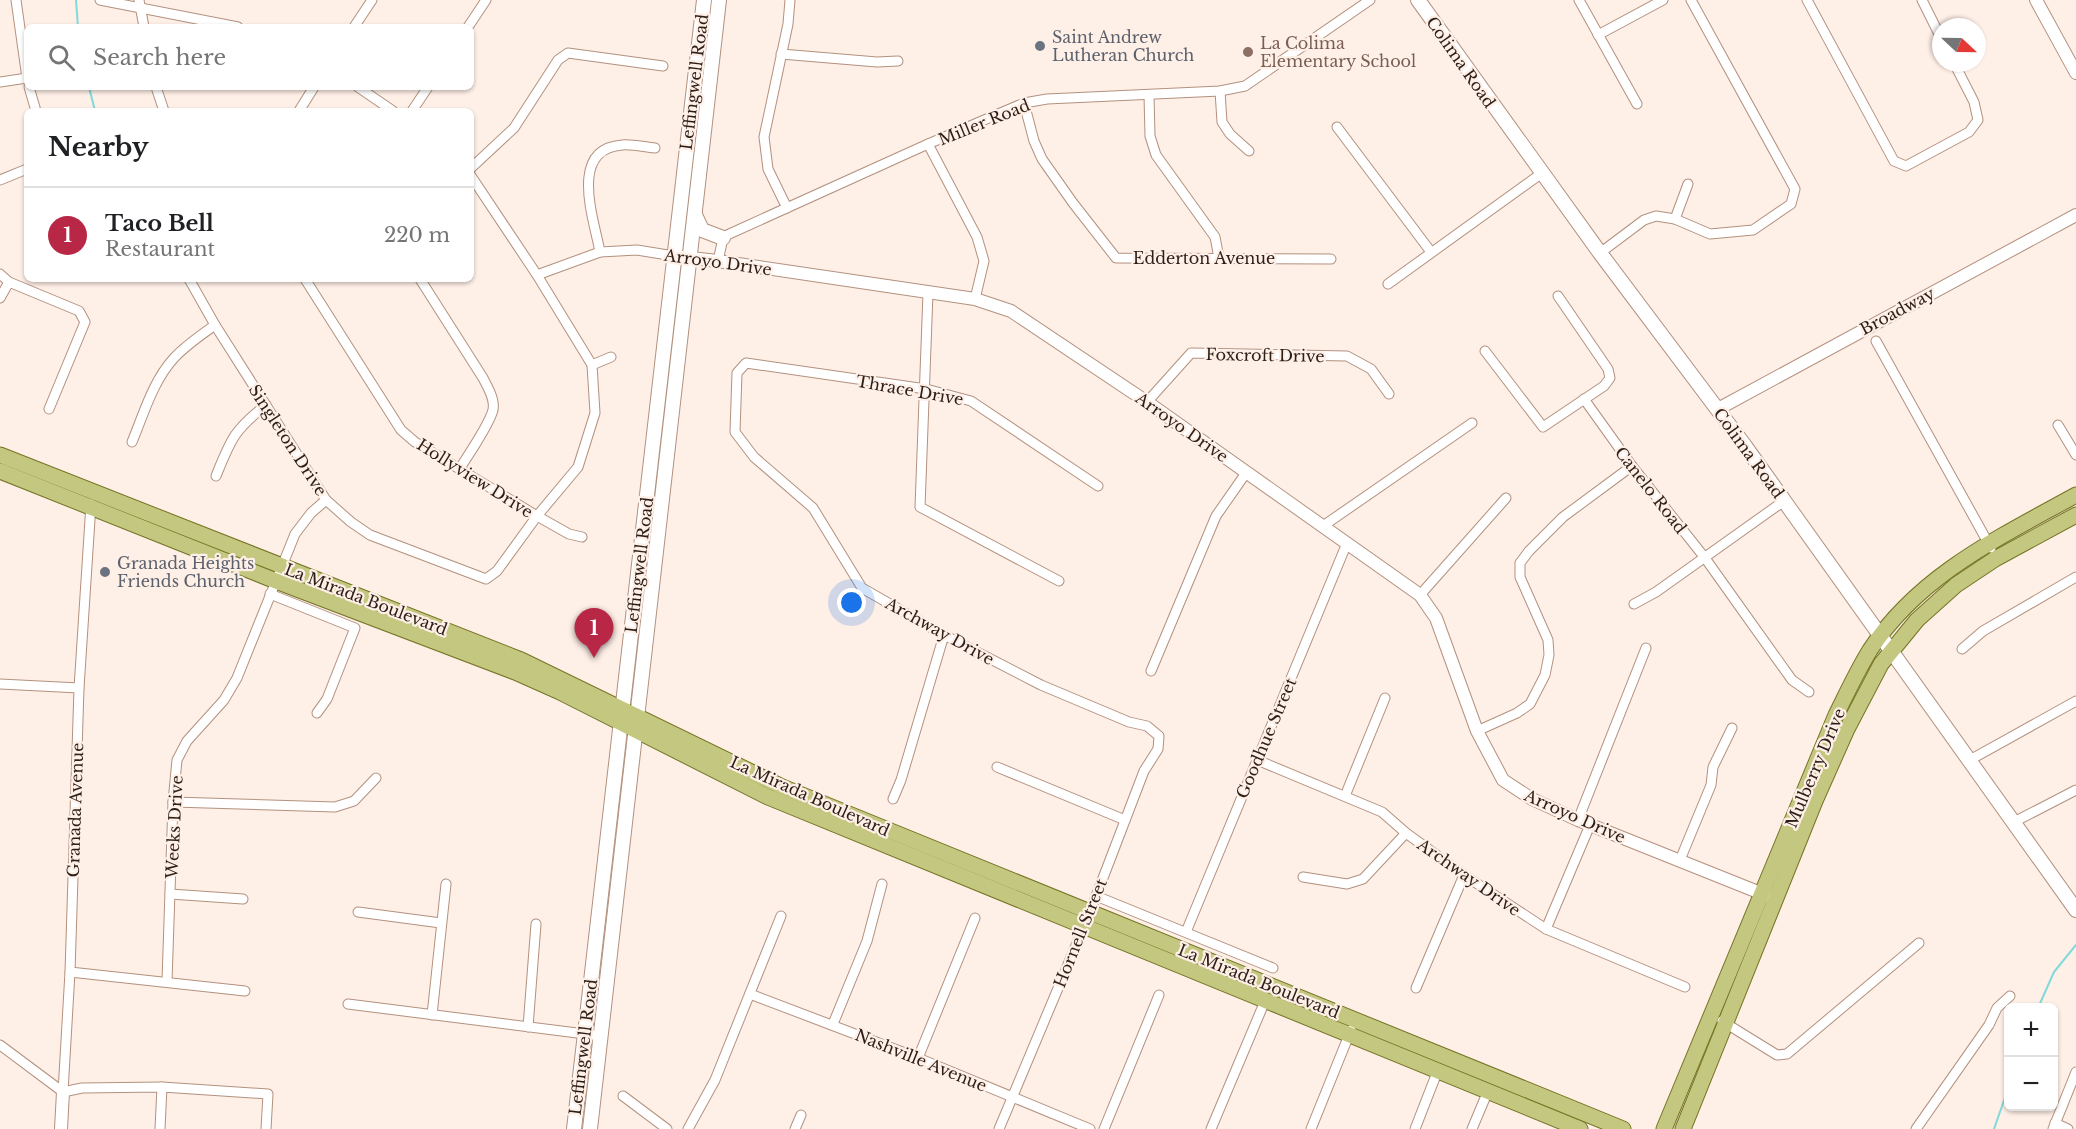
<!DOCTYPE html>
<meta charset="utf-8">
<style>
:root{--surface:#fff;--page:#f2f2f2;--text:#202124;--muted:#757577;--line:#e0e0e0;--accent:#b82745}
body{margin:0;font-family:"Libre Baskerville",serif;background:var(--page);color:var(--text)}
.controls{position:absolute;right:18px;bottom:18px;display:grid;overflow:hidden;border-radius:9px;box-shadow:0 2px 4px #0004}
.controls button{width:54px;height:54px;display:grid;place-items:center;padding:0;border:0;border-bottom:2px solid var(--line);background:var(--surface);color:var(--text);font:30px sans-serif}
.compass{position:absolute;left:1932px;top:18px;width:54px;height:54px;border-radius:50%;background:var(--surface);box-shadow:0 2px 4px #0004;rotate:112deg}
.you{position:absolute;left:852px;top:603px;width:21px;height:21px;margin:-15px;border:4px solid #fff;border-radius:50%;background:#1a73e8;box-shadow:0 0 0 9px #1a73e833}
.badge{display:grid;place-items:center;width:39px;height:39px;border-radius:50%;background:var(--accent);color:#fff;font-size:20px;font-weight:700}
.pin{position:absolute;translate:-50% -50px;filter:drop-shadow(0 2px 3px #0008)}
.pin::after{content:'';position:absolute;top:32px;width:21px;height:18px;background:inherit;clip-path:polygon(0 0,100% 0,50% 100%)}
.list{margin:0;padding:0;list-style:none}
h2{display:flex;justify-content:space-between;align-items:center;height:78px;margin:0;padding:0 24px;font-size:26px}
h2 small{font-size:20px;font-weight:400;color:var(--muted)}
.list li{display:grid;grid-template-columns:39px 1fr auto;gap:18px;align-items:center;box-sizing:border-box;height:96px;padding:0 24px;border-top:2px solid var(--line)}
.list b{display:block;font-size:22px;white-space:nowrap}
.list p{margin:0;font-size:20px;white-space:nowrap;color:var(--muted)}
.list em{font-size:20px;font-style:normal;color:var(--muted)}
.icon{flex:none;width:33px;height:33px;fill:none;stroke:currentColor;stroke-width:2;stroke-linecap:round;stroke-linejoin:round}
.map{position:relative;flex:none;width:2076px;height:1129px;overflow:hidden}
.search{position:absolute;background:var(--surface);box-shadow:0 2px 4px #0004;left:24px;top:24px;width:450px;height:66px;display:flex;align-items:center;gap:15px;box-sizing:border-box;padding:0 21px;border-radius:9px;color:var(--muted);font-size:22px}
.panel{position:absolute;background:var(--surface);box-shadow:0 2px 4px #0004;left:24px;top:108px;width:450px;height:174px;border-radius:9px}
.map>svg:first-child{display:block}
</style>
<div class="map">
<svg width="2076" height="1129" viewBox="0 0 2076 1129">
<rect width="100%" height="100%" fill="#feefe7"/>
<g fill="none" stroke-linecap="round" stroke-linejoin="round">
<g stroke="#80dadb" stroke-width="2">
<path d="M76,0L78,27"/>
<path d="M89,87L95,111"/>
<path d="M2038,1008L2054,972L2076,945"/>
<path d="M1994,1129L2008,1089"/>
</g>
<defs>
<g id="minor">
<path d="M16,0L27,78"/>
<path d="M100,0L238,27"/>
<path d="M139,0L144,27"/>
<path d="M1579,0L1637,104"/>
<path d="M1807,0L1894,161L1906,166L1969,132L1978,120L1974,102L1954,63"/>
<path d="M1922,0L1941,38"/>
<path d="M354,27L372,0"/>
<path d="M468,27L486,0"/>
<path d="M1598,35L1663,0"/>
<path d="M781,54L877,62L898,61"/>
<path d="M0,82L27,78"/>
<path d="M29,87L36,111"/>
<path d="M156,87L164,111"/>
<path d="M358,87L393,111"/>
<path d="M1220,91L1222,122L1230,134L1249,151"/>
<path d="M1149,95L1150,136L1156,155L1215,237L1219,258"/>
<path d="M1024,103L1034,141L1042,159L1073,203L1116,258L1331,259"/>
<path d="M299,111L314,87"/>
<path d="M412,111L428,87"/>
<path d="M1337,127L1431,252"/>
<path d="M928,144L977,237L984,261L975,299"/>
<path d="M471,168L514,128L558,60L568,53L663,66"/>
<path d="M471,176L537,275L592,365"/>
<path d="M0,180L27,169"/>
<path d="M787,208L768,169L764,137L788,24L790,0"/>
<path d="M1675,219L1688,184"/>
<path d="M600,252C594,219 568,149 622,145C632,144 644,147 655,148"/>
<path d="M1600,253L1644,220L1656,216L1675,219L1710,234L1753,230L1791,204L1795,189L1691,0"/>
<path d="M718,261L723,238L727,235L928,144L1024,103L1047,99L1220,91L1245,86L1370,0"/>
<path d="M0,274L9,282L79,311L85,322L49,409"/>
<path d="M537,275L600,252L637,250L674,256"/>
<path d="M189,279L215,325L326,500L351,522L370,535L486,579L497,571L537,516L578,467L595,413L592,365L611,357"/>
<path d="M305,279L401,430L415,442L537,516L569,534L582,537"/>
<path d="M420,279L483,378C488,388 495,399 493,410C489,425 469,454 460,468"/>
<path d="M1388,284L1542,173"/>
<path d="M928,293L920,507L1059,581"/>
<path d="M0,298L9,282"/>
<path d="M1876,341L1991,548"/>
<path d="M1485,351L1543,427L1604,386L1610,378L1608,369L1558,296"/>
<path d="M1584,399L1632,466L1705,558L1792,680L1809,692"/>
<path d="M1147,402L1191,353L1347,356L1371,369L1389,394"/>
<path d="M2058,425L2076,455"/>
<path d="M132,442C144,413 153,381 174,358C186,345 201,335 215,325"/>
<path d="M216,476C231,439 234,430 266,405"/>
<path d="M1323,526L1472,423"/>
<path d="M270,594L355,628L327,699L317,713"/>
<path d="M1420,595L1506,498"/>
<path d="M1634,604L1656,592L1784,501"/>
<path d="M1962,649L1983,631L2076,577"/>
<path d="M1151,671L1216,516L1246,473"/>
<path d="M0,684L79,688"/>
<path d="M1477,731L1517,713L1530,704L1545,675L1549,655L1548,640L1520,577V563L1529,551L1563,517L1632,466"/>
<path d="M1257,760L1382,812L1406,833L1464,875L1546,929L1685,987"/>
<path d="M1968,761L2076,701"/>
<path d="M997,767L1125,820"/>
<path d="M1345,796L1385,698"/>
<path d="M893,799L901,780L944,635"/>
<path d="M173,802L335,807L354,801L376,778"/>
<path d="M1578,820L1646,648"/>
<path d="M2014,822L2076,790"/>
<path d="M1680,860L1711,785L1713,767L1732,728"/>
<path d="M1303,877L1347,884L1363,879L1406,833"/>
<path d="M170,894L243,899"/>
<path d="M1096,896L1273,968"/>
<path d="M358,912L441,923"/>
<path d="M1546,929L1590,825"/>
<path d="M1186,932L1347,543"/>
<path d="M70,972L245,991"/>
<path d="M167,981L173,802L177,760L187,741L224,700L237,678L295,534L311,513L326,500"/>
<path d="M1416,988L1464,875"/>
<path d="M750,994L918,1058L1090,1129"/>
<path d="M348,1004L601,1036"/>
<path d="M432,1015L446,884"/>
<path d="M1722,1021L1777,1055L1787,1054L1919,943"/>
<path d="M833,1024L867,941L882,884"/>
<path d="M528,1027L536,924"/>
<path d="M0,1045L63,1092"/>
<path d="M918,1058L975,918"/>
<path d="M63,1092L70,972L79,688L91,504"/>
<path d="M63,1092L82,1088L162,1087L268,1094L266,1129"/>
<path d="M623,1096L667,1129"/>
<path d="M2055,1123L2068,1129"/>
<path d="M160,1129L162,1087"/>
<path d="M688,1129L715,1080L781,916"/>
<path d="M795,1129L801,1115"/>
<path d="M999,1129L1090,912L1144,771L1158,749L1159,736L1147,726L1129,722L1041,685L944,635L862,588L813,508L754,457L735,432L737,373L746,363L926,389L971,401L1098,486"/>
<path d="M1104,1129L1159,995"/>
<path d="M1211,1129L1265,1001"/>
<path d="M1311,1129L1351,1030"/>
<path d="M1415,1129L1438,1070"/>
<path d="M1472,1129L1488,1091"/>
<path d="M1916,1129L1989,1025L1997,1008L2010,996"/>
<path d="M2053,1129L2076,1072"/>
</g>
<g id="tertiary">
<path d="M2036,0L2076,73"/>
<path d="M681,257L718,261L975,299L1011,311L1147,402L1420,595L1436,618L1477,731L1503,780L1532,799L1578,820L1768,896"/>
<path d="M1718,409L2076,215"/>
<path d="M61,1129L63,1092"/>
</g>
<g id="secondary">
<path d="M1418,0L1600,253L1745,446L2076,910"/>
<path d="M695,215L702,230L723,238"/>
<path d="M574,1129L704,0"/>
<path d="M590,1129L719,0"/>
</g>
<g id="primary">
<path d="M0,455L521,660L780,786L1623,1129"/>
<path d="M0,471L276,581L515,672L560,692L768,797L1580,1129"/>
<path d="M1664,1129L1836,715C1847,693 1857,671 1870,650C1919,575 2000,537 2076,495"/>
<path d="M1683,1129L1815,801L1847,729L1881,664L1917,620L1956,585L1995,559L2076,515"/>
</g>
</defs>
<use href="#minor" stroke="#b3917e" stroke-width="11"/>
<use href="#tertiary" stroke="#b3917e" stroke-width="14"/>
<use href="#secondary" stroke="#b3917e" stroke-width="16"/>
<use href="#primary" stroke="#757424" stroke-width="17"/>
<use href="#minor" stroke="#fff" stroke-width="9"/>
<use href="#tertiary" stroke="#fff" stroke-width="12"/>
<use href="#secondary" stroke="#fff" stroke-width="14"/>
<use href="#primary" stroke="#c4c77f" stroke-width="15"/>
</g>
<g fill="#6b7280" stroke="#feefe7" stroke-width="2">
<circle cx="1040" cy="46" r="6"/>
<circle cx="105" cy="572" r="6"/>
</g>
<circle fill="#8d6e63" stroke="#feefe7" stroke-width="2" cx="1248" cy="52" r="6"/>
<g text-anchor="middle" stroke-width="4.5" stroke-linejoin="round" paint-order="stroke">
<g font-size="16" fill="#5b616d" stroke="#feefe7" text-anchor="start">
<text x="1052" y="43">Saint Andrew<tspan x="1052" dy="18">Lutheran Church</tspan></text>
<text x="117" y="569">Granada Heights<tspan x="117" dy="18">Friends Church</tspan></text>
</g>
<g font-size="16" fill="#785e54" stroke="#feefe7" text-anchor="start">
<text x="1260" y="49">La Colima<tspan x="1260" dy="18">Elementary School</tspan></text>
</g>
<g font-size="16" fill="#2c1f18" stroke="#feefe7">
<text transform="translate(1461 62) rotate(55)" y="6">Colima Road</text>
<text transform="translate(694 82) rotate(-83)" y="6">Leffingwell Road</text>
<text transform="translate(984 122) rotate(-22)" y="6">Miller Road</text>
<text x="1204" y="264">Edderton Avenue</text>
<text transform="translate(718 262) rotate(8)" y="6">Arroyo Drive</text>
<text transform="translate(1897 311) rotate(-28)" y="6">Broadway</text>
<text transform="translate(1265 355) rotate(1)" y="6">Foxcroft Drive</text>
<text transform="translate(910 390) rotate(10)" y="6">Thrace Drive</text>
<text transform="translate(1182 427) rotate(35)" y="6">Arroyo Drive</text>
<text transform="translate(288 440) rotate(57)" y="6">Singleton Drive</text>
<text transform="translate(1749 453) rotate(54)" y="6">Colima Road</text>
<text transform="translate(475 478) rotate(32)" y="6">Hollyview Drive</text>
<text transform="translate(1651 490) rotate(52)" y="6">Canelo Road</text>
<text transform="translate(639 565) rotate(-83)" y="6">Leffingwell Road</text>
<text transform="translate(366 599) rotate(21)" y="6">La Mirada Boulevard</text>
<text transform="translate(940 631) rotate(29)" y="6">Archway Drive</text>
<text transform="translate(1266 738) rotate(-67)" y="6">Goodhue Street</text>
<text transform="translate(1815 768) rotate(-67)" y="6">Mulberry Drive</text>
<text transform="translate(810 796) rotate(24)" y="6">La Mirada Boulevard</text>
<text transform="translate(75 810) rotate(-88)" y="6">Granada Avenue</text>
<text transform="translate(1575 816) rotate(24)" y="6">Arroyo Drive</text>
<text transform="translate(174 827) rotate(-87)" y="6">Weeks Drive</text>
<text transform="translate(1469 877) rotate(35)" y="6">Archway Drive</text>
<text transform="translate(1080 933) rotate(-68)" y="6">Hornell Street</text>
<text transform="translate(1259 981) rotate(22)" y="6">La Mirada Boulevard</text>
<text transform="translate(583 1047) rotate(-83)" y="6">Leffingwell Road</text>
<text transform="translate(921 1060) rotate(22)" y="6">Nashville Avenue</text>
</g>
</g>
</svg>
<div class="controls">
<button>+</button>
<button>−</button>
</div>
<svg class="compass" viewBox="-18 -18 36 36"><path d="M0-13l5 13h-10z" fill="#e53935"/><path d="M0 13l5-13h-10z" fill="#757577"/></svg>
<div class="you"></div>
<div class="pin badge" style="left:594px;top:658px">1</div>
<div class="search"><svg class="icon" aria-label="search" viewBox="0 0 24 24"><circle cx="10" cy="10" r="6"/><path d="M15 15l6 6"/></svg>Search here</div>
<section class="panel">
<h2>Nearby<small></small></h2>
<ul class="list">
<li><span class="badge">1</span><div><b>Taco Bell</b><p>Restaurant</p></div><em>220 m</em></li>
</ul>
</section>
</div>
